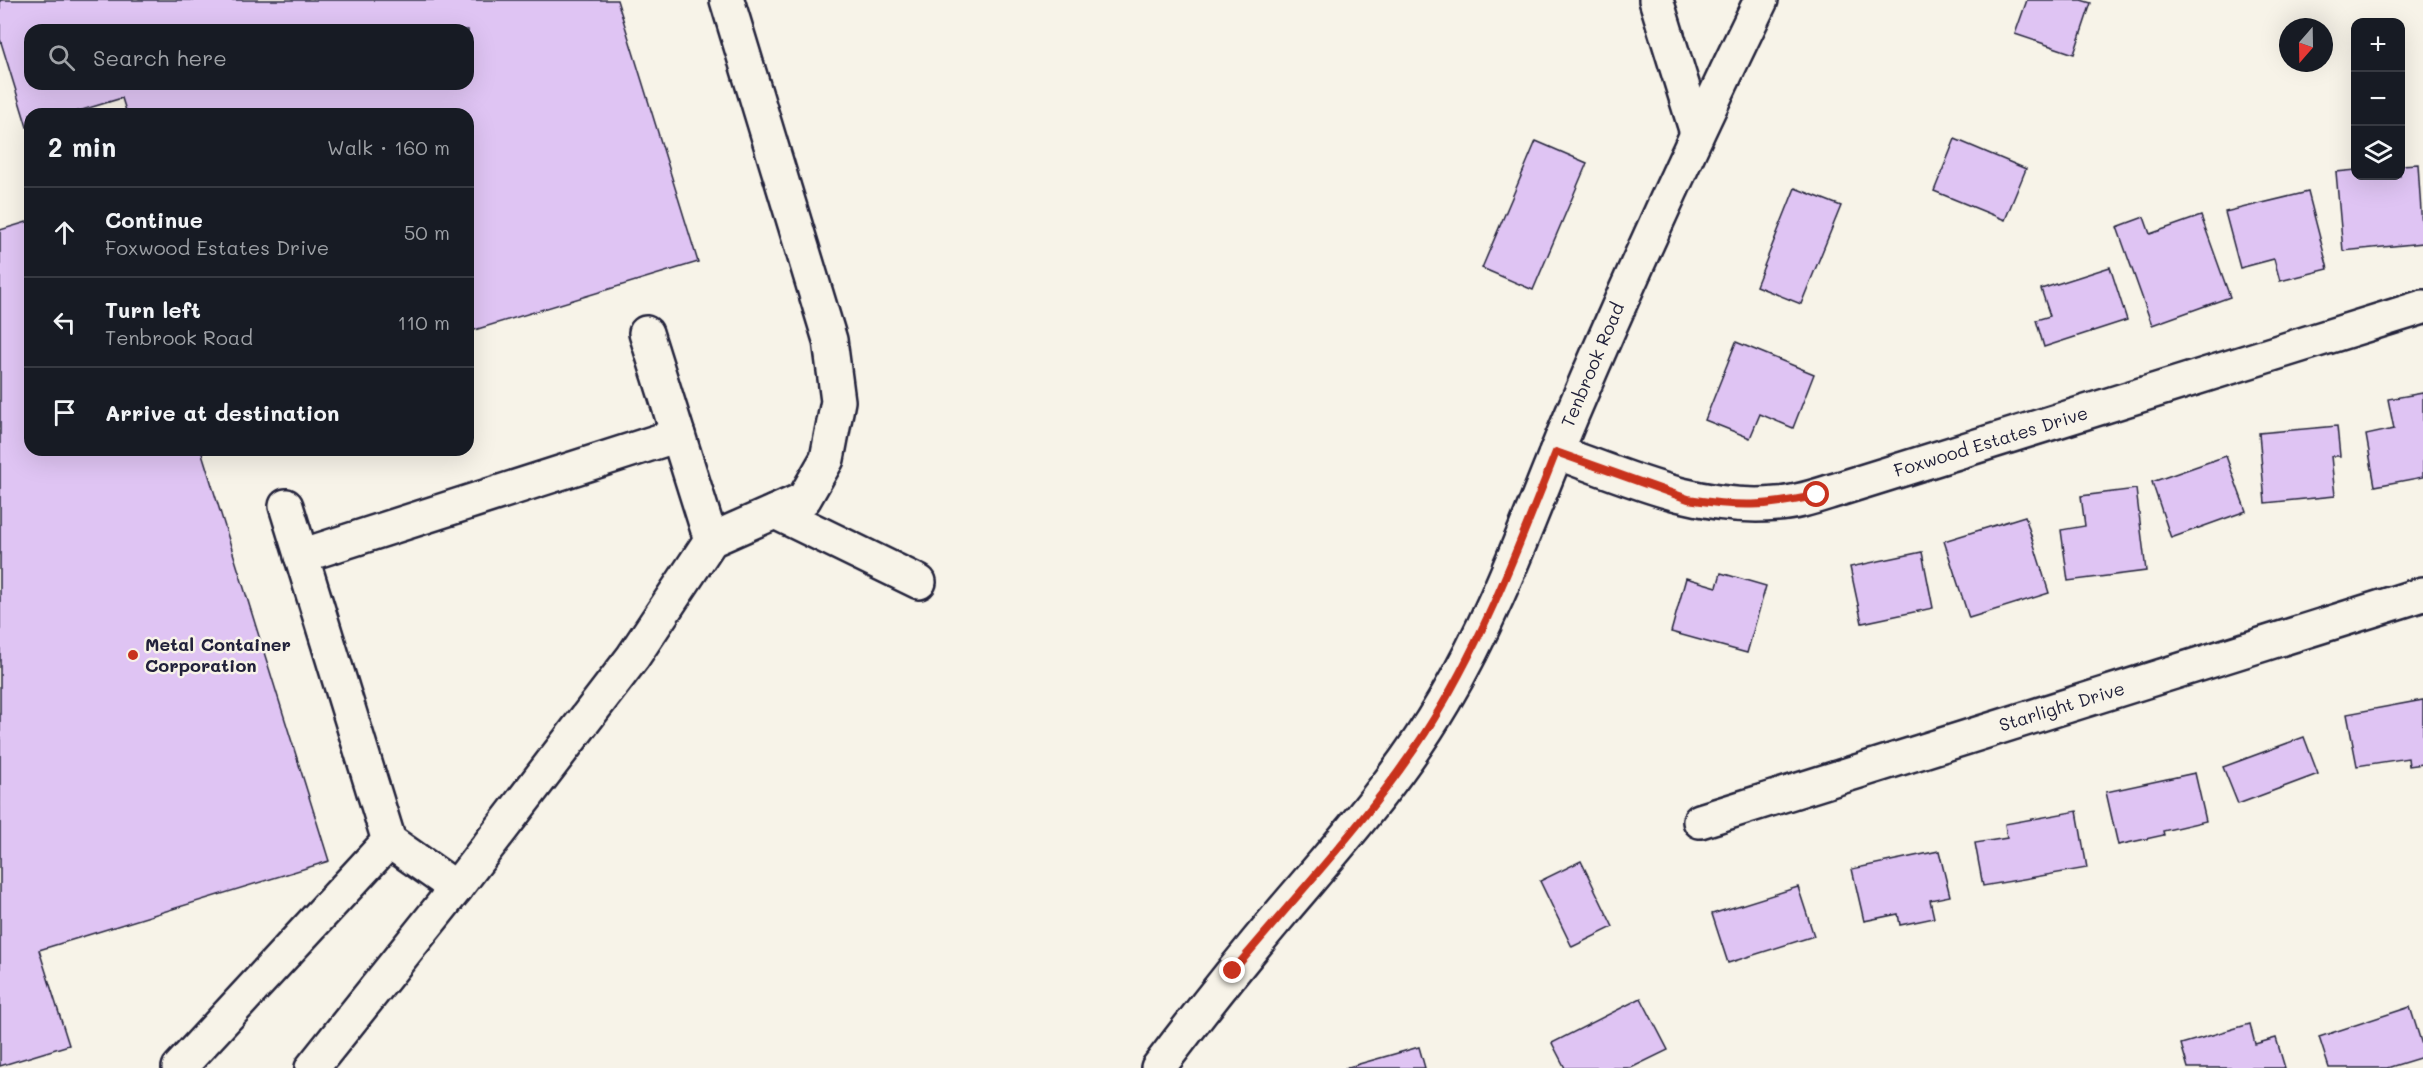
<!DOCTYPE html>
<meta charset="utf-8">
<style>
:root{--surface:#171b24;--page:#20242c;--text:#f1f3f6;--muted:#9ea1a6;--line:#363941}
body{margin:0;font-family:Mali,sans-serif;background:var(--page);color:var(--text)}
.controls{position:absolute;right:18px;top:18px;display:grid;overflow:hidden;border-radius:12px;box-shadow:0 6px 24px #0002}
.controls button{width:54px;height:54px;display:grid;place-items:center;padding:0;border:0;border-bottom:2px solid var(--line);background:var(--surface);color:var(--text);font:30px sans-serif}
.compass{position:absolute;left:2279px;top:18px;width:54px;height:54px;border-radius:50%;background:var(--surface);box-shadow:0 6px 24px #0002;rotate:200deg}
.stop{position:absolute;width:18px;height:18px;margin:-14px;border:4px solid #c8321e;border-radius:50%;background:#fff}
.stop.end{background:#c8321e;border-color:#fff;box-shadow:0 2px 6px #0008}
.list{margin:0;padding:0;list-style:none}
h2{display:flex;justify-content:space-between;align-items:center;height:78px;margin:0;padding:0 24px;font-size:26px}
h2 small{font-size:20px;font-weight:400;color:var(--muted)}
.list li{display:grid;grid-template-columns:39px 1fr auto;gap:18px;align-items:center;box-sizing:border-box;height:90px;padding:0 24px;border-top:2px solid var(--line)}
.list b{display:block;font-size:22px;white-space:nowrap}
.list p{margin:0;font-size:20px;white-space:nowrap;color:var(--muted)}
.list em{font-size:20px;font-style:normal;color:var(--muted)}
.icon{flex:none;width:33px;height:33px;fill:none;stroke:currentColor;stroke-width:2;stroke-linecap:round;stroke-linejoin:round}
.map{position:relative;flex:none;width:2423px;height:1068px;overflow:hidden}
.search{position:absolute;background:var(--surface);box-shadow:0 6px 24px #0002;left:24px;top:24px;width:450px;height:66px;display:flex;align-items:center;gap:15px;box-sizing:border-box;padding:0 21px;border-radius:18px;color:var(--muted);font-size:22px}
.panel{position:absolute;background:var(--surface);box-shadow:0 6px 24px #0002;left:24px;top:108px;width:450px;height:348px;border-radius:18px}
.map>svg:first-child{display:block}
</style>
<div class="map">
<svg width="2423" height="1068" viewBox="0 0 2423 1068">
<rect width="100%" height="100%" fill="#f7f3e8"/>
<filter id="ink" filterUnits="userSpaceOnUse"><feTurbulence type="fractalNoise" baseFrequency=".0167" numOctaves="2"/><feDisplacementMap in="SourceGraphic" scale="12" xChannelSelector="R" yChannelSelector="G"/><feConvolveMatrix kernelMatrix="1 2 1 2 8 2 1 2 1" color-interpolation-filters="sRGB"/></filter>
<g filter="url(#ink)">
<g fill="#dfc4f3" stroke="#22223b" stroke-width="1.5" fill-rule="evenodd">
<path d="M0,0H617L698,262L468,332V114H127L122,98L69,114H30V126L27,127L0,39ZM30,30H468V84H30Z"/>
<path d="M2027,0H2081L2091,3L2074,54L2015,34Z"/>
<path d="M1955,139L2026,169L2005,220L1934,191Z"/>
<path d="M1536,141L1587,163L1533,290L1482,268Z"/>
<path d="M2418,164L2423,243L2343,251L2336,172L2356,170V176H2400V165Z"/>
<path d="M1795,188L1841,206L1801,304L1756,286Z"/>
<path d="M2308,192L2328,269L2280,281L2274,259L2240,268L2225,212Z"/>
<path d="M2201,216L2230,297L2152,325L2117,227L2144,217L2150,234Z"/>
<path d="M30,221V450H201L329,861L39,950L69,1045L0,1066V230Z"/>
<path d="M2110,267L2127,320L2044,347L2036,320L2050,316L2041,289Z"/>
<path d="M1736,342L1814,374L1793,428L1760,414L1750,438L1705,420Z"/>
<path d="M2423,393V477L2375,486L2366,435L2394,429L2388,399Z"/>
<path d="M2337,426L2340,456H2331L2335,496L2265,503L2259,433Z"/>
<path d="M2226,456L2246,511L2171,538L2152,482Z"/>
<path d="M2136,489L2146,571L2068,581L2061,530L2085,526L2081,496Z"/>
<path d="M2025,516L2049,593L1969,618L1944,541Z"/>
<path d="M1922,552L1933,608L1862,623L1850,567Z"/>
<path d="M1721,573L1766,586L1747,653L1671,632L1686,578L1717,587Z"/>
<path d="M2423,700V764L2409,766L2408,758L2357,766L2347,714Z"/>
<path d="M2304,737L2318,774L2238,804L2223,767Z"/>
<path d="M2195,773L2206,821L2163,831L2164,835L2118,845L2106,792Z"/>
<path d="M2077,811L2087,868L1983,886L1975,843L2007,838L2005,824Z"/>
<path d="M1939,851L1950,896L1930,900L1934,918L1900,925L1898,914L1864,921L1852,869Z"/>
<path d="M1581,861L1613,927L1572,947L1540,881Z"/>
<path d="M1798,887L1814,936L1728,963L1712,914Z"/>
<path d="M1641,998L1668,1050L1631,1068H1565L1552,1043Z"/>
<path d="M2410,1007L2423,1048V1057L2387,1068H2329L2319,1037Z"/>
<path d="M2250,1024L2255,1044L2276,1038L2285,1068H2188L2181,1044Z"/>
<path d="M1419,1047L1425,1068H1345Z"/>
</g>
<g fill="none" stroke-linecap="round" stroke-linejoin="round">
<defs>
<g id="minor">
<path d="M1656,0L1697,133"/>
<path d="M646,333L711,540"/>
<path d="M1556,452C1628,478 1699,511 1777,504C1798,503 1819,495 1839,489L2423,307"/>
<path d="M286,506L389,841L456,888"/>
<path d="M775,512L919,582"/>
<path d="M301,556L678,435"/>
<path d="M1700,821L2423,594"/>
<path d="M179,1068L389,841"/>
<path d="M312,1068L456,888L633,657L711,540L804,499L827,459L838,401L830,340L727,0"/>
<path d="M1158,1068C1198,1015 1239,963 1282,912C1339,845 1399,778 1444,701C1498,610 1532,509 1573,412C1632,273 1695,136 1761,0"/>
</g>
</defs>
<use href="#minor" stroke="#22223b" stroke-width="38"/>
<use href="#minor" stroke="#f7f3e8" stroke-width="33"/>
</g>
</g>
<g fill="none" stroke-linecap="round" stroke-linejoin="round" filter="url(#ink)">
<path stroke="#c8321e" stroke-width="8" d="M1233,971C1298,893 1370,818 1425,733C1481,646 1518,548 1556,452L1688,499C1738,507 1768,507 1817,495"/>
</g>
<circle fill="#c8321e" stroke="#f7f3e8" stroke-width="2" cx="133" cy="655" r="6"/>
<g text-anchor="middle" stroke-width="5" stroke-linejoin="round" paint-order="stroke">
<g font-size="18" fill="#22223b" stroke="#f7f3e8">
<text transform="translate(1593 365) rotate(-67)" y="6">Tenbrook Road</text>
<text transform="translate(1991 442) rotate(-17)" y="6">Foxwood Estates Drive</text>
<text transform="translate(2062 707) rotate(-17)" y="6">Starlight Drive</text>
</g>
<g font-size="18" font-weight="bold" fill="#22223b" stroke="#f7f3e8" text-anchor="start">
<text x="145" y="651">Metal Container<tspan x="145" dy="21">Corporation</tspan></text>
</g>
</g>
</svg>
<div class="controls">
<button>+</button>
<button>−</button>
<button><svg class="icon" aria-label="layers" viewBox="0 0 24 24"><path d="M12 4l9 5-9 5-9-5zM3 14l9 5 9-5"/></svg></button>
</div>
<svg class="compass" viewBox="-18 -18 36 36"><path d="M0-13l5 13h-10z" fill="#e53935"/><path d="M0 13l5-13h-10z" fill="#9ea1a6"/></svg>
<div class="stop" style="left:1817px;top:495px"></div>
<div class="stop end" style="left:1233px;top:971px"></div>
<div class="search"><svg class="icon" aria-label="search" viewBox="0 0 24 24"><circle cx="10" cy="10" r="6"/><path d="M15 15l6 6"/></svg>Search here</div>
<section class="panel">
<h2>2 min<small>Walk · 160 m</small></h2>
<ul class="list">
<li><svg class="icon" aria-label="ahead" viewBox="0 0 24 24"><path d="M12 20V5M6 11l6-6 6 6"/></svg><div><b>Continue</b><p>Foxwood Estates Drive</p></div><em>50 m</em></li>
<li><svg class="icon" aria-label="left" viewBox="0 0 24 24"><path d="M17 20v-9H6M10 6l-5 5 5 5"/></svg><div><b>Turn left</b><p>Tenbrook Road</p></div><em>110 m</em></li>
<li><svg class="icon" aria-label="arrive" viewBox="0 0 24 24"><path d="M6 21V4h12l-3 4 3 4H6"/></svg><div><b>Arrive at destination</b></div></li>
</ul>
</section>
</div>
